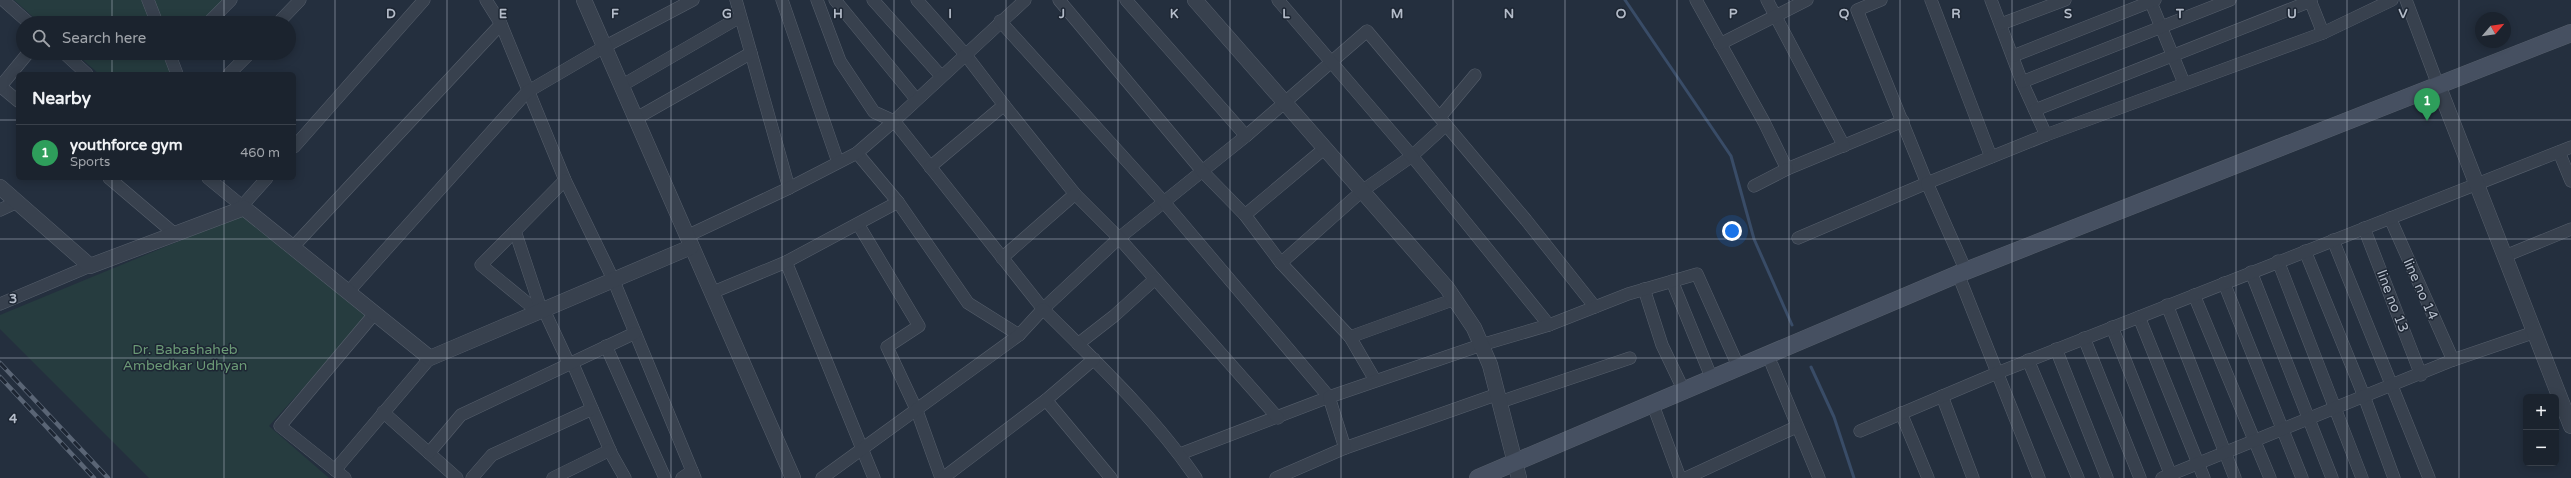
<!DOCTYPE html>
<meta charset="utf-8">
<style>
:root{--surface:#1b232e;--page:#282f3a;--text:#f1f3f6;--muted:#a0a4aa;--line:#39404a;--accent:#ea580c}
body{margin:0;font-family:"Varela Round",sans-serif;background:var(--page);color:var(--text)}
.controls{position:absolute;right:12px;bottom:12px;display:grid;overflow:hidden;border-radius:6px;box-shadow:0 2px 10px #0003}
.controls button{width:36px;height:36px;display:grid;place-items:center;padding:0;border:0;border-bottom:1px solid var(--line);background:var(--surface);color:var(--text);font:20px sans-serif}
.compass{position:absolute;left:2475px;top:12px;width:36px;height:36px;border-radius:50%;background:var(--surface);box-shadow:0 2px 10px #0003;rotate:61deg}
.you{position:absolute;left:1732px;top:231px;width:14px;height:14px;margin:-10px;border:3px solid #fff;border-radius:50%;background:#1a73e8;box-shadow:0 0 0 6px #1a73e833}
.badge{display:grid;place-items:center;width:26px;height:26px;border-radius:50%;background:var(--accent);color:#fff;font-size:13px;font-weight:700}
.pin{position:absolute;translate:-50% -33px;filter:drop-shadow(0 1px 2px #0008)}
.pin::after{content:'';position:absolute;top:21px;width:14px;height:12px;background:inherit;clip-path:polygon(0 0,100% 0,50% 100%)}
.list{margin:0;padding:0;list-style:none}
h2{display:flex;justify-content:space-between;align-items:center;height:52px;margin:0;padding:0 16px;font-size:17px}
h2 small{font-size:13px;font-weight:400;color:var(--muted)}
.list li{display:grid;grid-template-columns:26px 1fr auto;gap:12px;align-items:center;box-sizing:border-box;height:56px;padding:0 16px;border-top:1px solid var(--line)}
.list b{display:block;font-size:15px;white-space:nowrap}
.list p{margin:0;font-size:13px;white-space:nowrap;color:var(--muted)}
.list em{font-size:13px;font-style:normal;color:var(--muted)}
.icon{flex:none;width:22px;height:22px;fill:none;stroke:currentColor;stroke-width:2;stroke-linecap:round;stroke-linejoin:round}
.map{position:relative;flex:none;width:2571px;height:478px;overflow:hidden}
.search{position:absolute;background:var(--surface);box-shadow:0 2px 10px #0003;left:16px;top:16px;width:280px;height:44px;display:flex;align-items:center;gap:10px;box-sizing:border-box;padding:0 14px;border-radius:22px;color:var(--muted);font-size:15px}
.panel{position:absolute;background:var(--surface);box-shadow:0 2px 10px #0003;left:16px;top:72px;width:280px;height:108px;border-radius:6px}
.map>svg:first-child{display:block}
</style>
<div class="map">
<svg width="2571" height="478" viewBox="0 0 2571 478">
<rect width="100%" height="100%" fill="#242f3e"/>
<g fill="#263c3f">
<path d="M14,0H148L159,23H40Z"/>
<path d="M154,0H223L202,23H163Z"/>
<path d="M75,53H172L182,74H99Z"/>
<path d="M247,213L370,314L269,426L329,478H149L0,329V315Z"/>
</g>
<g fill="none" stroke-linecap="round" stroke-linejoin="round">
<g stroke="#394c67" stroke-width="3">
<path d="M1625,0L1731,156L1754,239L1792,325"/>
<path d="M1811,367L1834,417L1854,478"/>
</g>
<defs>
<g id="minor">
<path d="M3,0L29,23"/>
<path d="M148,0L157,23"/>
<path d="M486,0L501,24L565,180L613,279L695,478"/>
<path d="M736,0L789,188"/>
<path d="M782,0L838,162"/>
<path d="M835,0L916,99"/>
<path d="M873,0L941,76"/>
<path d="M917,0L965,54L1004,105"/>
<path d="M1025,0L894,121L1043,309L1119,238L1246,136L1367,31L1526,220L1595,307"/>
<path d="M1059,0L1203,172L1245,215L1281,263L1362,191L1412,156L1446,125"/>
<path d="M1126,0L1246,136"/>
<path d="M1278,0L1412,156L1549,325"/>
<path d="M1696,0L1764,122L1787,169L1903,121"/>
<path d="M1767,0L1844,146"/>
<path d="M1931,0L1991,157"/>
<path d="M1991,0L2022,82L2046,135"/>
<path d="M2150,0L2184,83"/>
<path d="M2310,0L2323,33"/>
<path d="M2406,0L2438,85"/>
<path d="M1000,21L1163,201L1329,397L1180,454"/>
<path d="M208,23L231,0"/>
<path d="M278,23L300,0"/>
<path d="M2001,24L2065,0"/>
<path d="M1720,44L1807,0"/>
<path d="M64,53L87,74"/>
<path d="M169,53L177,74"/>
<path d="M2013,56L2155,0"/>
<path d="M229,74L250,53"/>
<path d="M2022,82L2230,0"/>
<path d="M0,86L18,101"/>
<path d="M621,86L740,17"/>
<path d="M0,87L28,53"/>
<path d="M2035,110L2311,1"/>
<path d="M1440,117L1475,75"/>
<path d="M635,119L751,53"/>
<path d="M294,147L424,0"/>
<path d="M2559,152L2571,181"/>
<path d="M857,153L898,202"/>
<path d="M930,167L1004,105L1075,194L1119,238L1278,418"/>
<path d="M109,178L176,235"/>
<path d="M208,178L242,206"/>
<path d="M1754,186L1787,169"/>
<path d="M244,208L242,206L267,178"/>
<path d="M0,210L17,202"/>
<path d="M1245,215L1325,148"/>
<path d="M2390,218L2453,360"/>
<path d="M858,224L919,326L887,347L917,411L941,478"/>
<path d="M2364,228L2421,375"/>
<path d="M515,231L481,265L537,311"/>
<path d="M687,236L789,188L857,153L894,121L874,112L840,61L817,0"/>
<path d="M1798,238L1927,183L1857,10L1881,0"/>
<path d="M2333,240L2429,478"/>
<path d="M293,247L501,24"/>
<path d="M2305,251L2364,396L2394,478"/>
<path d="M2505,256L2571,229"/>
<path d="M1002,258L1075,194"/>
<path d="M2278,261L2362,478"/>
<path d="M786,262L874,478"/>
<path d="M1281,263L1350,337"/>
<path d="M1966,271L1927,183L2046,135L2323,33L2392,0"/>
<path d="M2251,272L2332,478"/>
<path d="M1958,274L2039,478"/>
<path d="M1672,281L1712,379"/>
<path d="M2224,283L2302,478"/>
<path d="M1644,289L1662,345L1684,391"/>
<path d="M349,291L527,92L604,47L693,0"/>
<path d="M711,293L786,262L898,202L968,303L1019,335"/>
<path d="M2194,295L2270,478"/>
<path d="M0,304L90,266"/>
<path d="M2167,305L2235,478"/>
<path d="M543,308L569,364"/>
<path d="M541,309L515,231L565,180"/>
<path d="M2139,317L2204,478"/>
<path d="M2112,327L2172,478"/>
<path d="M2084,338L2140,478"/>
<path d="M1078,344L1114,316L1155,279"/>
<path d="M606,346L665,478"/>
<path d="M2056,349L2107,478"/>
<path d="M2028,360L2078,478"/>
<path d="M572,362L612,455L625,478"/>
<path d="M1772,365L1819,478"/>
<path d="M1375,380L1350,337L1455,299"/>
<path d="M1942,396L1973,478"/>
<path d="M1046,400L1111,478"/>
<path d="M1500,402L1630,358"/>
<path d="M1653,405L1680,478"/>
<path d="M383,412L457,478"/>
<path d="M1901,413L1928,478"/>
<path d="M1860,431L1997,373L2571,147"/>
<path d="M1345,448L1498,394"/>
<path d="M429,453L461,415L635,333"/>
<path d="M335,470L430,358"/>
<path d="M345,478L280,426L375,313"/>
<path d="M472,478L492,455L592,409"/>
<path d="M553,478L610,450"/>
<path d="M682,478L692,471"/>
<path d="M822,478L1019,335L1043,309C1096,362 1154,416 1196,478"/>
<path d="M943,478L1046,400L1094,359"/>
<path d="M1276,478L1345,448L1329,397L1481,345L1549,325L1628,294L1697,274L1739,368"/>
<path d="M1686,478L1796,427"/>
<path d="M2162,478L2453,360L2535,332"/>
</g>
<g id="tertiary">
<path d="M584,0L793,478"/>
<path d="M1195,0L1447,288L1474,328L1490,365L1519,478"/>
<path d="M2438,85L2571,426"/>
<path d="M0,187L90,266L244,208L430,358L691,247"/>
</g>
<path id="secondary" d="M1478,478L1958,274L2571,33"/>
</defs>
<use href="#minor" stroke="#565f6c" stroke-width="13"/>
<use href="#tertiary" stroke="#565f6c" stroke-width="16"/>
<use href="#secondary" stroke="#565f6c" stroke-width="18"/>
<use href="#minor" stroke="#38414e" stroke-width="12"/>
<use href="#tertiary" stroke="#38414e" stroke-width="15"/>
<use href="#secondary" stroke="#465061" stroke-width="17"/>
<defs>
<g id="rail">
<path d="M0,363L108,478"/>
<path d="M0,377L94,478"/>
</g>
</defs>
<use href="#rail" stroke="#5a6575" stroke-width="4.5"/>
<use href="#rail" stroke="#1d2633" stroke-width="3" stroke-dasharray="9" stroke-linecap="butt"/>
</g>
<path fill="none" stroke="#b4bcc9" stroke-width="1" stroke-opacity="0.55" d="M112,0V23M224,0V23M335,0V478M447,0V478M559,0V478M671,0V478M782,0V478M894,0V478M1006,0V478M1118,0V478M1230,0V478M1341,0V478M1453,0V478M1565,0V478M1677,0V478M1789,0V478M1900,0V478M2012,0V478M2124,0V478M2236,0V478M2347,0V478M2459,0V478M112,53V74M224,53V74M0,120H18M294,120H2571M112,178V478M224,178V478M0,239H2571M0,358H2571"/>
<g text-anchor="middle" stroke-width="3" stroke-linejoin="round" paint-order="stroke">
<g font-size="14" fill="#b4bcc9" stroke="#1d2633">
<text transform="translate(2421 289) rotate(66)" y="5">line no 14</text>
<text transform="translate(2393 301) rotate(69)" y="5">line no 13</text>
</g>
<g font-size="14" fill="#6b9a76" stroke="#1d2633">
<text x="185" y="354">Dr. Babashaheb<tspan x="185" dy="16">Ambedkar Udhyan</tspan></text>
</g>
</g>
<g font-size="13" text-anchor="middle" font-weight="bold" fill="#b4bcc9" stroke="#1d2633" stroke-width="3" stroke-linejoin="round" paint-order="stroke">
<text x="391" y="18">D</text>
<text x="503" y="18">E</text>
<text x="615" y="18">F</text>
<text x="727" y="18">G</text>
<text x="838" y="18">H</text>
<text x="950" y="18">I</text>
<text x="1062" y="18">J</text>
<text x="1174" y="18">K</text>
<text x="1286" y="18">L</text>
<text x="1397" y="18">M</text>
<text x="1509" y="18">N</text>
<text x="1621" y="18">O</text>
<text x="1733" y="18">P</text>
<text x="1844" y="18">Q</text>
<text x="1956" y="18">R</text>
<text x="2068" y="18">S</text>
<text x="2180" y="18">T</text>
<text x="2292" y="18">U</text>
<text x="2403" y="18">V</text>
<text x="13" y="303">3</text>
<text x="13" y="423">4</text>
</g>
</svg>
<div class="controls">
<button>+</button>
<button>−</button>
</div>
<svg class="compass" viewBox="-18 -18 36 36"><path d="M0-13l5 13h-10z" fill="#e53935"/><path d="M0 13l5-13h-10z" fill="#a0a4aa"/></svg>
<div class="you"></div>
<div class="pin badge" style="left:2427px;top:121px;background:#2e9e5b">1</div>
<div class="search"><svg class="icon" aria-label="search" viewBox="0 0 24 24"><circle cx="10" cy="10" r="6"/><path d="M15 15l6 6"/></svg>Search here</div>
<section class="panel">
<h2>Nearby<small></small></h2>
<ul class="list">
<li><span class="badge" style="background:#2e9e5b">1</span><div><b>youthforce gym</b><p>Sports</p></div><em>460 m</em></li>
</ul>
</section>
</div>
